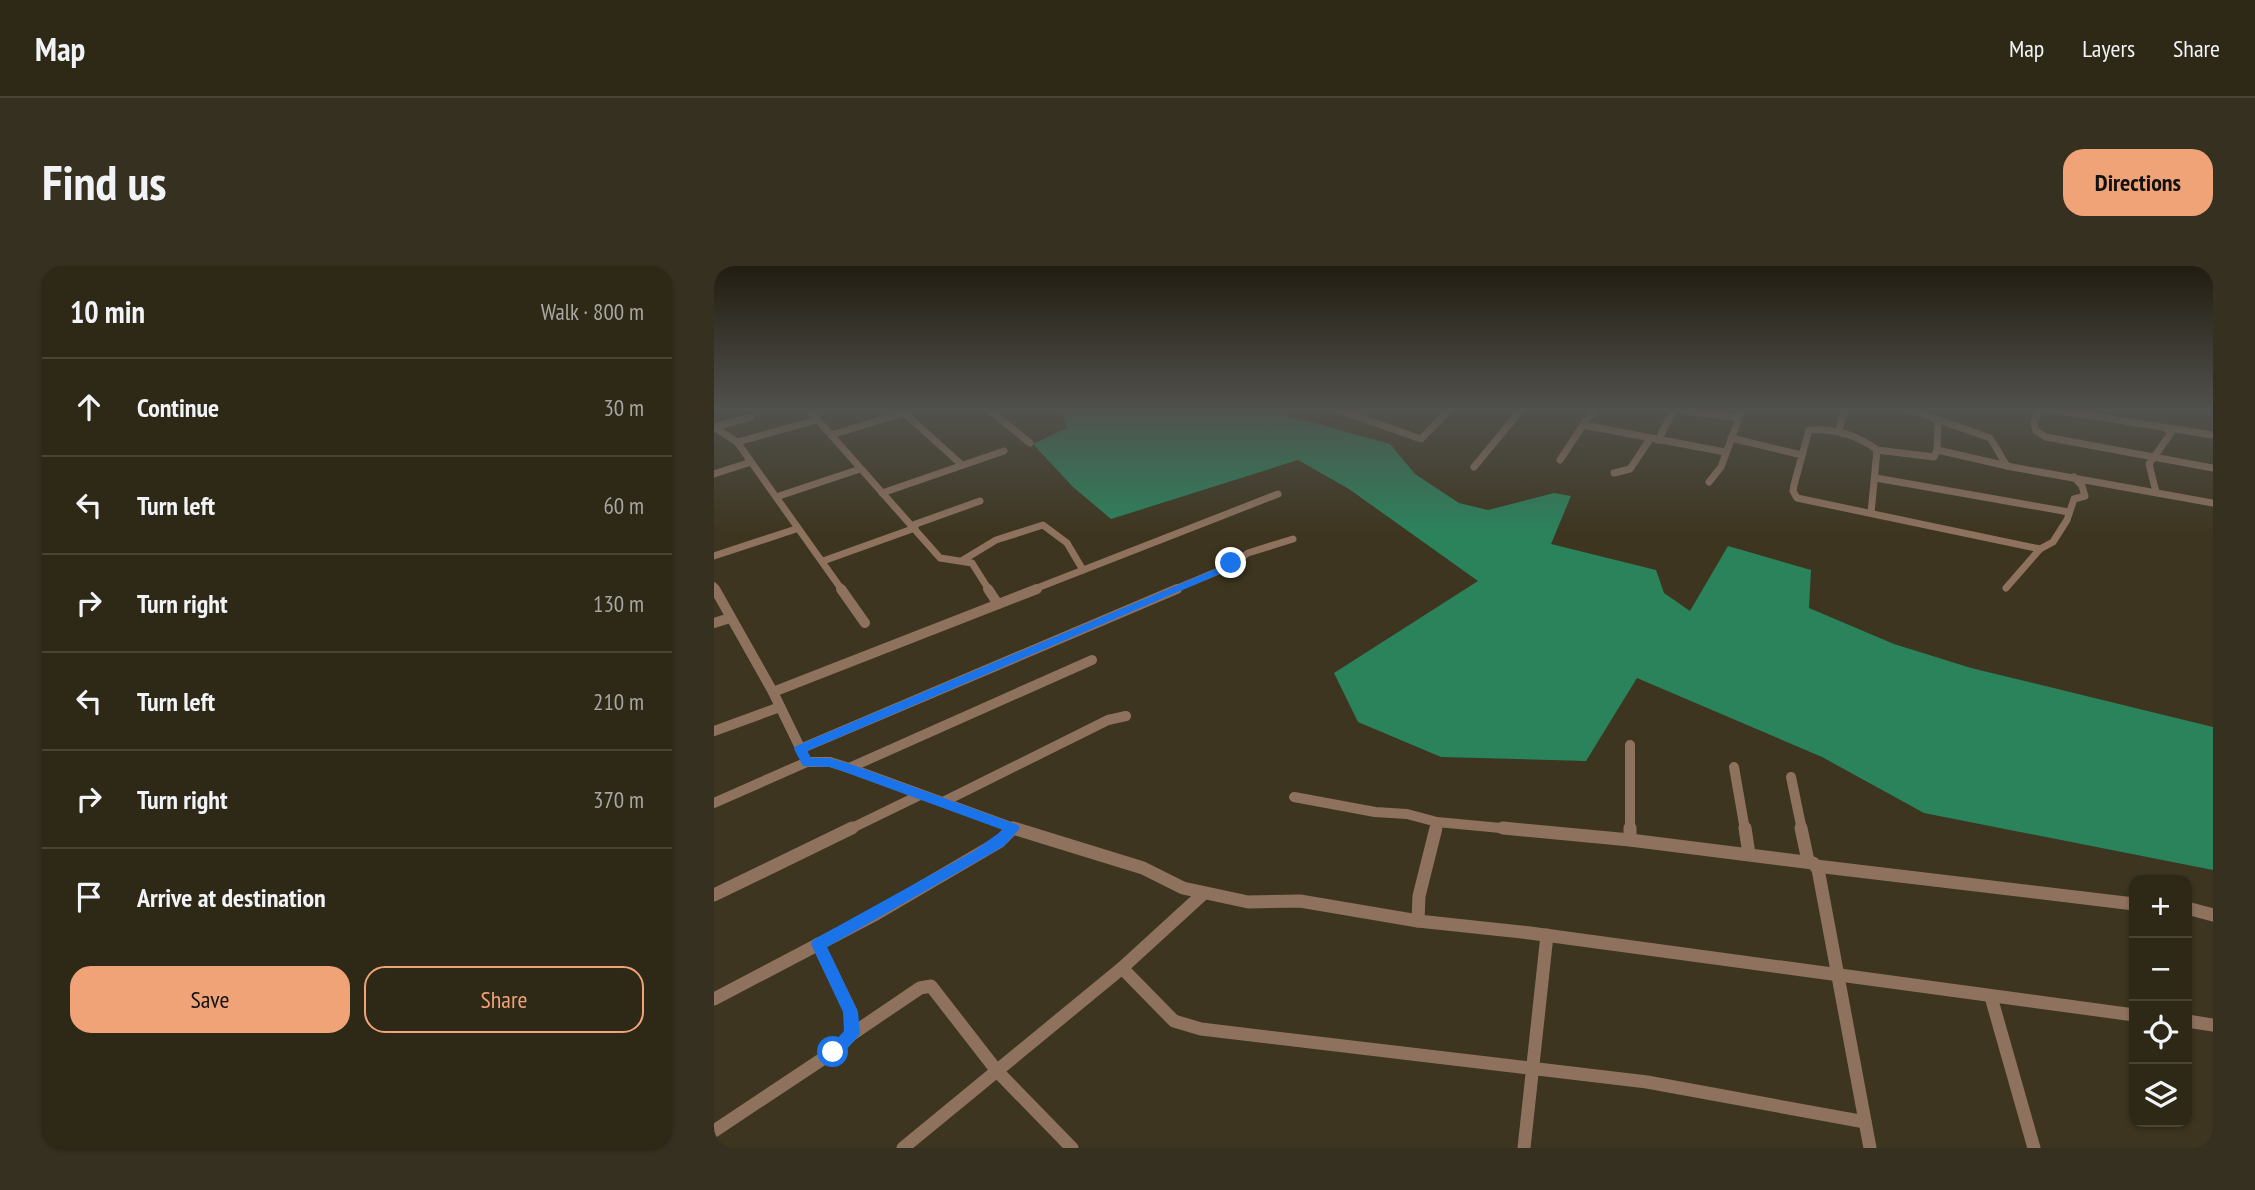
<!DOCTYPE html>
<meta charset="utf-8">
<style>
:root{--surface:#2e2817;--page:#363020;--text:#f1f3f6;--muted:#a7a6a1;--line:#494436;--accent:#efa377}
body{margin:0;font-family:"PT Sans Narrow",sans-serif;background:var(--page);color:var(--text)}
.controls{position:absolute;right:21px;bottom:21px;display:grid;overflow:hidden;border-radius:14px;box-shadow:0 2px 5px #0004}
.controls button{width:63px;height:63px;display:grid;place-items:center;padding:0;border:0;border-bottom:2px solid var(--line);background:var(--surface);color:var(--text);font:35px sans-serif}
.stop{position:absolute;width:21px;height:21px;margin:-16px;border:5px solid #1a73e8;border-radius:50%;background:#fff}
.stop.end{background:#1a73e8;border-color:#fff;box-shadow:0 2px 7px #0008}
.list{margin:0;padding:0;list-style:none}
h2{display:flex;justify-content:space-between;align-items:center;height:91px;margin:0;padding:0 28px;font-size:30px}
h2 small{font-size:23px;font-weight:400;color:var(--muted)}
.list li{display:grid;grid-template-columns:46px 1fr auto;gap:21px;align-items:center;box-sizing:border-box;height:98px;padding:0 28px;border-top:2px solid var(--line)}
.list b{display:block;font-size:26px;white-space:nowrap}
.list em{font-size:23px;font-style:normal;color:var(--muted)}
.actions{display:flex;gap:14px;padding:21px 28px}
.actions a{flex:1;padding:16px 0;border:2px solid var(--accent);border-radius:21px;text-align:center;font-size:24px;color:var(--accent)}
.actions .main{background:var(--accent);color:#111}
.icon{flex:none;width:38px;height:38px;fill:none;stroke:currentColor;stroke-width:2;stroke-linecap:round;stroke-linejoin:round}
.map{position:relative;flex:none;width:1499px;height:882px;overflow:hidden;border-radius:21px}
header{display:flex;align-items:center;gap:42px;box-sizing:border-box;height:98px;padding:0 35px;background:var(--surface);border-bottom:2px solid var(--line)}
header strong{font-size:33px}
nav{display:flex;gap:38px;margin-inline-start:auto;font-size:24px}
.intro{display:flex;align-items:center;justify-content:space-between;box-sizing:border-box;height:168px;padding:0 42px}
h1{margin:0;font-size:49px}
.button{padding:18px 32px;border-radius:21px;background:var(--accent);color:#111;font-size:24px;font-weight:700}
main{display:flex;gap:42px;padding:0 42px}
aside{flex:1;background:var(--surface);border-radius:21px;box-shadow:0 2px 5px #0004}
.map>svg:first-child{display:block}
</style>
<header>
<strong>Map</strong>
<nav><a>Map</a><a>Layers</a><a>Share</a></nav>
</header>
<div class="intro"><h1>Find us</h1><a class="button">Directions</a></div>
<main>
<aside>
<h2>10 min<small>Walk · 800 m</small></h2>
<ul class="list">
<li><svg class="icon" aria-label="ahead" viewBox="0 0 24 24"><path d="M12 20V5M6 11l6-6 6 6"/></svg><div><b>Continue</b></div><em>30 m</em></li>
<li><svg class="icon" aria-label="left" viewBox="0 0 24 24"><path d="M17 20v-9H6M10 6l-5 5 5 5"/></svg><div><b>Turn left</b></div><em>60 m</em></li>
<li><svg class="icon" aria-label="right" viewBox="0 0 24 24"><path d="M7 20v-9h11M14 6l5 5-5 5"/></svg><div><b>Turn right</b></div><em>130 m</em></li>
<li><svg class="icon" aria-label="left" viewBox="0 0 24 24"><path d="M17 20v-9H6M10 6l-5 5 5 5"/></svg><div><b>Turn left</b></div><em>210 m</em></li>
<li><svg class="icon" aria-label="right" viewBox="0 0 24 24"><path d="M7 20v-9h11M14 6l5 5-5 5"/></svg><div><b>Turn right</b></div><em>370 m</em></li>
<li><svg class="icon" aria-label="arrive" viewBox="0 0 24 24"><path d="M6 21V4h12l-3 4 3 4H6"/></svg><div><b>Arrive at destination</b></div></li>
</ul>
<div class="actions"><a class="main">Save</a><a>Share</a></div>
</aside>
<div class="map">
<svg width="1499" height="882" viewBox="0 0 1499 882">
<rect width="100%" height="100%" fill="#3d351f"/>
<path fill="#2b835c" d="M347,144H553L676,178L701,208L745,237L774,244L840,227L857,230L837,278L942,304L950,327L976,345L1014,280L1097,304L1095,342L1180,378L1257,402L1499,461V604L1210,547L1108,491L923,412L872,495L727,491L644,456L620,407L764,315L635,223L584,194L397,253L359,221L319,178L353,162Z"/>
<g fill="none" stroke-linecap="round" stroke-linejoin="round">
<g stroke="#8e725e" stroke-width="7">
<path d="M95,144L226,292L258,297L275,324"/>
<path d="M187,144L248,199"/>
<path d="M275,144L316,177"/>
<path d="M624,144L707,173L735,144"/>
<path d="M964,144L1025,152"/>
<path d="M1197,144L1276,172L1293,200"/>
<path d="M1325,144L1320,157L1322,165L1332,171L1499,202"/>
<path d="M1341,144L1499,169"/>
<path d="M869,159L1011,186"/>
<path d="M0,161L23,176L128,324"/>
<path d="M0,161L37,151"/>
<path d="M1127,167L1125,165L1130,144"/>
<path d="M117,169L190,147"/>
<path d="M1017,172L1088,189"/>
<path d="M944,174L960,144"/>
<path d="M23,176L103,154"/>
<path d="M1163,184L1220,191L1223,184L1224,153"/>
<path d="M1223,184L1298,201L1499,237"/>
<path d="M846,194L879,144"/>
<path d="M760,201L807,144"/>
<path d="M900,207L916,203L936,173"/>
<path d="M0,208L37,196"/>
<path d="M1162,212L1355,246"/>
<path d="M995,216L1007,201L1028,144"/>
<path d="M1442,226L1435,198L1457,167L1452,163"/>
<path d="M168,227L290,185"/>
<path d="M62,231L146,203"/>
<path d="M1157,247L1163,184C1144,169 1119,162 1095,164L1080,219L1079,225L1083,232L1326,283"/>
<path d="M199,259L266,235"/>
<path d="M0,290L82,263"/>
<path d="M249,294L282,274L329,259L353,277L369,304"/>
<path d="M109,295L201,262"/>
<path d="M0,320L2,324"/>
<path d="M1292,322L1326,283L1339,276L1353,254L1360,233L1371,230L1368,220L1360,211"/>
<path d="M318,324L564,228"/>
<path d="M459,324L514,301L534,287L579,273"/>
</g>
<g stroke="#8e725e" stroke-width="10">
<path d="M1,323L59,426L93,496H116L135,502L305,564"/>
<path d="M127,323L151,357"/>
<path d="M274,323L284,338"/>
<path d="M0,357L16,352"/>
<path d="M59,426L323,323"/>
<path d="M0,465L66,441"/>
<path d="M916,479V564"/>
<path d="M86,483L463,323"/>
<path d="M1020,501L1031,564"/>
<path d="M135,502L378,394"/>
<path d="M1077,511L1088,564"/>
<path d="M580,531L661,546L693,548L723,556L721,564"/>
<path d="M229,536L394,454L412,450"/>
<path d="M0,537L93,496"/>
<path d="M723,556L808,564"/>
<path d="M134,564L206,529"/>
<path d="M297,564L299,562"/>
</g>
<g stroke="#8e725e" stroke-width="13">
<path d="M299,562L429,602L469,622L534,636L586,635L704,655L816,667L1420,749"/>
<path d="M789,562L916,574L1099,597L1104,603L1156,882"/>
<path d="M916,562V574"/>
<path d="M1031,562L1035,588"/>
<path d="M1087,562L1094,595"/>
<path d="M1102,600L1420,638"/>
<path d="M0,629L138,562"/>
<path d="M1473,642L1499,649"/>
<path d="M704,655L705,630L722,562"/>
<path d="M408,702L460,755L487,763L933,816L1151,856"/>
<path d="M1277,731L1320,882"/>
<path d="M0,733L162,648L285,576L299,562"/>
<path d="M1473,755L1499,759"/>
<path d="M138,768L206,722L217,720L283,805L358,882"/>
<path d="M0,865L119,786L138,768L137,746L104,678"/>
<path d="M189,882L408,702L489,628"/>
<path d="M810,882L833,669"/>
</g>
</g>
<linearGradient id="sky" x2="0" y2="1"><stop stop-color="#221d11"/><stop offset="0.54" stop-color="#51514d"/><stop offset="1" stop-color="#51514d" stop-opacity="0"/></linearGradient>
<rect width="1499" height="267" fill="url(#sky)"/>
<path fill="#1a73e8" d="M514,295L522,297L517,303L93,485L97,492H116L139,499L304,559L306,562L290,580L113,681L144,746L146,768L125,792L119,794L113,792L111,786L130,765L129,746L97,678L99,674L260,585L289,564L131,506L116,501L89,500L80,483L82,480L511,299Z"/>
</svg>
<div class="controls">
<button>+</button>
<button>−</button>
<button><svg class="icon" aria-label="locate" viewBox="0 0 24 24"><circle cx="12" cy="12" r="6"/><path d="M12 2v4M12 18v4M2 12h4M18 12h4"/></svg></button>
<button><svg class="icon" aria-label="layers" viewBox="0 0 24 24"><path d="M12 4l9 5-9 5-9-5zM3 14l9 5 9-5"/></svg></button>
</div>
<div class="stop" style="left:119px;top:786px"></div>
<div class="stop end" style="left:517px;top:297px"></div>
</div>
</main>
